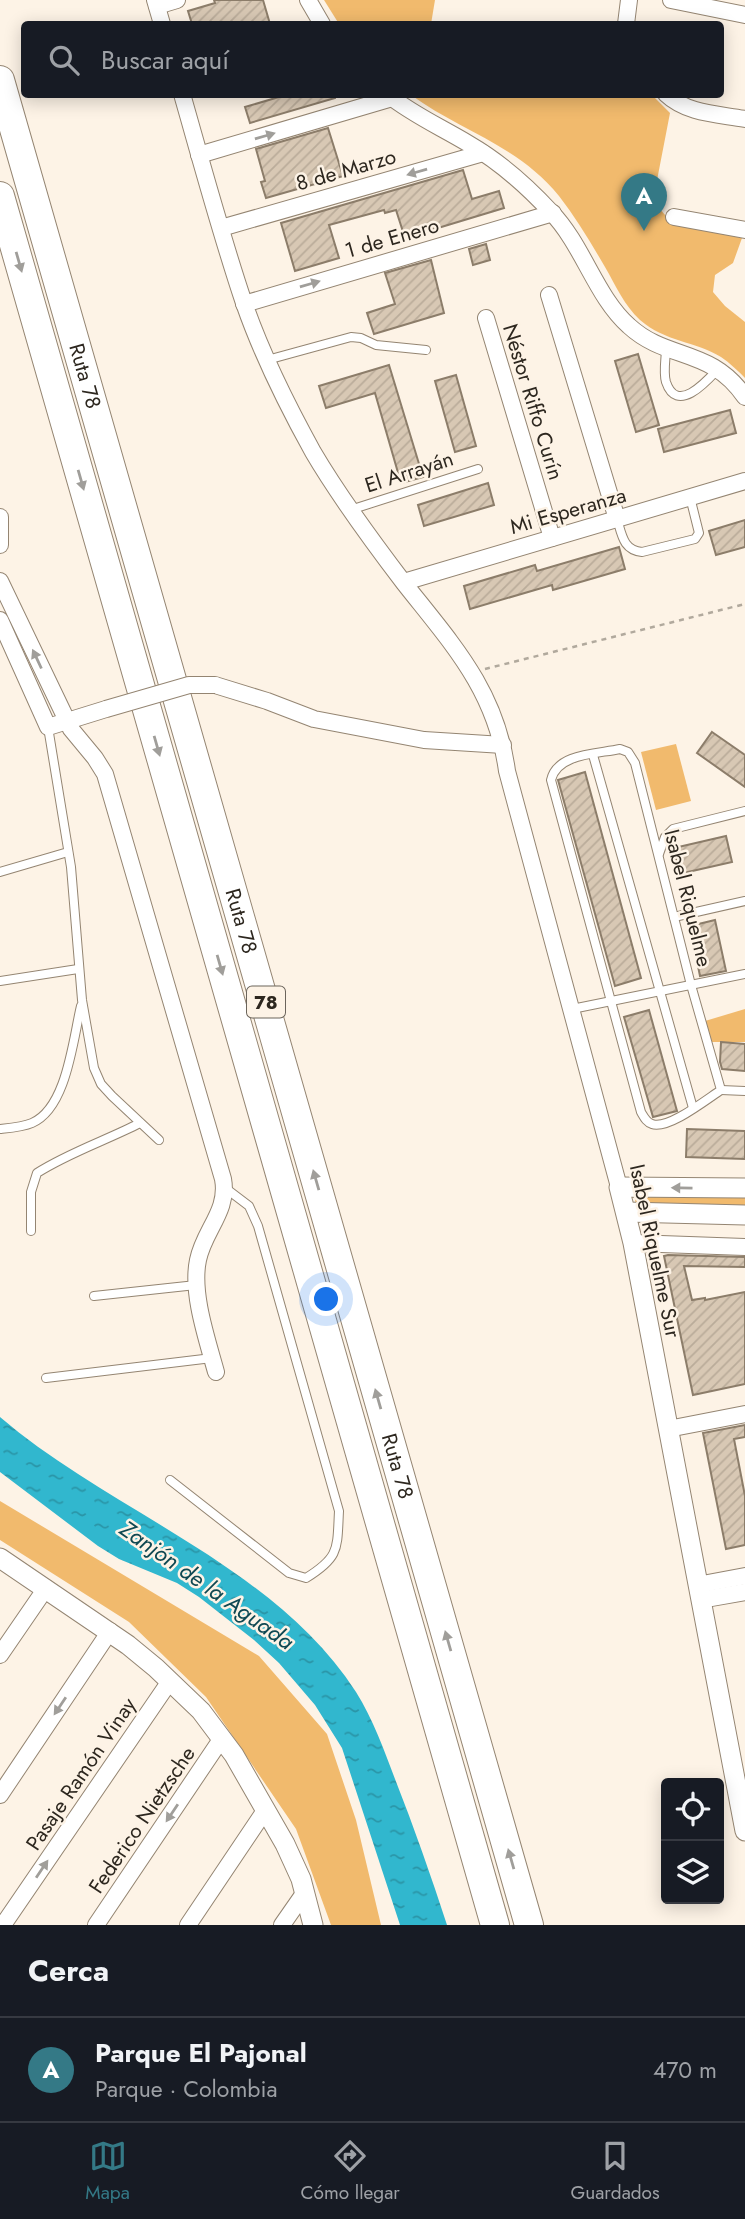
<!DOCTYPE html>
<html lang="es">
<meta charset="utf-8">
<style>
:root{--surface:#171b24;--page:#20242c;--text:#f1f3f6;--muted:#9ea1a6;--line:#363941;--accent:#347986}
body{margin:0;font-family:Jost,sans-serif;background:var(--page);color:var(--text)}
.controls{position:absolute;right:21px;bottom:21px;display:grid;overflow:hidden;border-radius:7px;box-shadow:0 4px 18px #0003}
.controls button{width:63px;height:63px;display:grid;place-items:center;padding:0;border:0;border-bottom:2px solid var(--line);background:var(--surface);color:var(--text);font:35px sans-serif}
.you{position:absolute;left:327px;top:1300px;width:24px;height:24px;margin:-18px;border:5px solid #fff;border-radius:50%;background:#1a73e8;box-shadow:0 0 0 10px #1a73e833}
.badge{display:grid;place-items:center;width:46px;height:46px;border-radius:50%;background:var(--accent);color:#fff;font-size:23px;font-weight:700}
.pin{position:absolute;translate:-50% -58px;filter:drop-shadow(0 2px 4px #0008)}
.pin::after{content:'';position:absolute;top:37px;width:24px;height:21px;background:inherit;clip-path:polygon(0 0,100% 0,50% 100%)}
.list{margin:0;padding:0;list-style:none}
h2{display:flex;justify-content:space-between;align-items:center;height:91px;margin:0;padding:0 28px;font-size:30px}
h2 small{font-size:23px;font-weight:400;color:var(--muted)}
.list li{display:grid;grid-template-columns:46px 1fr auto;gap:21px;align-items:center;box-sizing:border-box;height:105px;padding:0 28px;border-top:2px solid var(--line)}
.list b{display:block;font-size:26px;white-space:nowrap}
.list p{margin:0;font-size:23px;white-space:nowrap;color:var(--muted)}
.list em{font-size:23px;font-style:normal;color:var(--muted)}
.icon{flex:none;width:38px;height:38px;fill:none;stroke:currentColor;stroke-width:2;stroke-linecap:round;stroke-linejoin:round}
.map{position:relative;flex:none;width:745px;height:1925px;overflow:hidden}
.search{position:absolute;background:var(--surface);box-shadow:0 4px 18px #0003;left:21px;right:21px;top:21px;height:77px;display:flex;align-items:center;gap:18px;box-sizing:border-box;padding:0 24px;border-radius:7px;color:var(--muted);font-size:26px}
.sheet{height:196px;background:var(--surface)}
nav{display:flex;justify-content:space-around;align-items:center;box-sizing:border-box;height:98px;border-top:2px solid var(--line);background:var(--surface);font-size:19px;color:var(--muted)}
nav a{display:grid;justify-items:center;gap:4px}
nav .on{color:var(--accent)}
.map>svg:first-child{display:block}
</style>
<div class="map">
<svg width="745" height="1925" viewBox="0 0 745 1925">
<defs>
<pattern id="water-ripples" width="26" height="14" patternUnits="userSpaceOnUse" patternTransform="scale(1.75)"><rect width="26" height="14" fill="#31b7ce"/><path d="M2 4q2-2 4 0t4 0M15 11q2-2 4 0t4 0" fill="none" stroke="#2a95a7"/></pattern>
<pattern id="building-hatch" width="6" height="6" patternUnits="userSpaceOnUse" patternTransform="scale(1.75)"><rect width="6" height="6" fill="#d8c8b4"/><path d="M-1 1l2-2M0 6l6-6M5 7l2-2" fill="none" stroke="#baac9a"/></pattern>
</defs>
<rect width="100%" height="100%" fill="#fdf3e6"/>
<g fill="#f1ba6d">
<path d="M324,0H435L431,24H339Z"/>
<path d="M411,95H652L670,113L653,201L672,223L742,238L733,263L715,275L713,292L725,306L745,322V378C738,371 730,363 721,357C695,341 665,342 640,320C624,305 616,286 605,267C591,243 576,218 559,196C519,146 459,130 411,95Z"/>
<path d="M676,744L691,801L656,810L641,752Z"/>
<path d="M745,1009V1042H711L705,1021Z"/>
<path d="M634,1192L745,1195V1210L636,1206Z"/>
<path d="M0,1501L259,1656L327,1734L356,1820L381,1925H331L296,1829L206,1697L129,1622L0,1540Z"/>
</g>
<path fill="url(#water-ripples)" d="M0,1417C112,1513 273,1564 356,1692C373,1719 384,1750 395,1779C414,1827 431,1876 447,1925H400L342,1748L315,1705L279,1663L254,1640L199,1597L177,1583L119,1559L98,1546L0,1472Z"/>
<g fill="url(#building-hatch)" stroke="#8c7d6a" stroke-width="2">
<path d="M214,0H263L270,24H192L188,11L215,3Z"/>
<path d="M289,94H335V98L250,123L245,107Z"/>
<path d="M328,128L343,176L266,198L261,182L265,181L256,149Z"/>
<path d="M463,170L472,199L499,191L504,208L405,238L396,210L385,213L384,210L329,225L339,258L295,271L281,223Z"/>
<path d="M486,244L490,260L473,265L469,249Z"/>
<path d="M431,260L444,313L374,334L367,313L395,304L385,273Z"/>
<path d="M638,354L659,425L636,432L615,361Z"/>
<path d="M389,365L423,477L401,483L375,393L326,408L319,386Z"/>
<path d="M456,375L476,446L455,452L435,381Z"/>
<path d="M730,410L736,433L664,452L658,429Z"/>
<path d="M488,483L494,505L424,526L418,505Z"/>
<path d="M745,520V547L716,555L709,531Z"/>
<path d="M619,547L625,569L553,590L552,585L470,609L464,586L535,565L537,571Z"/>
<path d="M712,732L745,755V787L697,753Z"/>
<path d="M585,772L641,978L615,986L558,780Z"/>
<path d="M726,836L732,862L679,874L674,848Z"/>
<path d="M715,920L726,971L700,976L690,926Z"/>
<path d="M649,1010L677,1111L653,1117L624,1017Z"/>
<path d="M721,1042L745,1044V1071L722,1069L720,1062Z"/>
<path d="M687,1129L745,1131V1159L686,1157Z"/>
<path d="M668,1255L745,1257V1267L684,1266L692,1300L705,1298V1300L745,1292V1384L693,1395L664,1256Z"/>
<path d="M745,1425V1437L734,1439L745,1496V1545L726,1549L703,1433Z"/>
</g>
<g fill="none" stroke-linecap="round" stroke-linejoin="round">
<defs>
<g id="service">
<path d="M666,348C666,358 663,372 666,382C677,415 707,381 718,369"/>
<path d="M267,360L351,337L361,338L376,345L426,350"/>
<path d="M350,510L478,469"/>
<path d="M617,519C622,535 623,550 642,552L695,539L699,533L690,497"/>
<path d="M48,727L71,867L82,1000L94,1068L101,1084L112,1096L159,1140"/>
<path d="M620,749L628,752L635,763L691,985L721,1090C707,1099 668,1130 652,1124C646,1122 644,1117 641,1112L551,780C557,753 598,754 620,749Z"/>
<path d="M593,755L693,1108"/>
<path d="M659,854L665,837L673,829L745,811"/>
<path d="M0,872L68,852"/>
<path d="M674,917L745,901"/>
<path d="M0,981L78,969"/>
<path d="M572,1009L745,974"/>
<path d="M721,1090L745,1091"/>
<path d="M0,1129C10,1128 23,1127 32,1123C67,1108 73,1039 81,1006"/>
<path d="M31,1231V1192L37,1173C68,1153 107,1140 140,1123"/>
<path d="M94,1296L196,1285"/>
<path d="M46,1378L212,1358"/>
<path d="M170,1480L289,1573L306,1578C340,1557 337,1549 339,1511L258,1226L249,1206L224,1187"/>
</g>
<g id="minor">
<path d="M155,0L162,24"/>
<path d="M308,0L322,24"/>
<path d="M671,0L745,15"/>
<path d="M157,6L177,0"/>
<path d="M626,24L629,0"/>
<path d="M182,94C202,164 221,235 244,303C262,355 287,405 313,452C340,498 372,541 404,583C452,644 496,690 507,771L619,1187"/>
<path d="M387,94C413,115 441,127 469,144C500,162 527,186 551,212C583,245 596,297 629,326C667,361 711,347 745,397"/>
<path d="M666,94C687,114 718,114 745,119"/>
<path d="M199,155L392,98"/>
<path d="M674,217L745,230"/>
<path d="M221,228L483,153"/>
<path d="M549,295L617,519"/>
<path d="M244,304L553,213"/>
<path d="M486,318L552,538"/>
<path d="M0,517V545"/>
<path d="M0,581L71,729L95,758L105,774L223,1179C229,1211 204,1230 198,1260C191,1293 207,1339 216,1372"/>
<path d="M404,582L745,481"/>
<path d="M0,620L48,727L106,709"/>
<path d="M215,685L267,701L314,719L424,740L503,745"/>
<path d="M633,1243L745,1247"/>
<path d="M668,1429L745,1414"/>
<path d="M697,1585L745,1576"/>
<path d="M700,1600L745,1592"/>
<path d="M0,1655L46,1588"/>
<path d="M0,1795L110,1631"/>
<path d="M3,1925L170,1681"/>
<path d="M96,1925L222,1738"/>
<path d="M188,1925L266,1809"/>
<path d="M282,1925L305,1892"/>
</g>
<g id="tertiary">
<path d="M745,1188L619,1187L633,1243L745,1831"/>
<path d="M626,1212L745,1215"/>
<path d="M0,1558L128,1645L156,1668L201,1711L234,1755L285,1844L301,1879L313,1925"/>
</g>
<g id="motorway">
<path id="s1" d="M0,80L529,1925"/>
<path d="M0,196L495,1925"/>
</g>
</defs>
<use href="#service" stroke="#948572" stroke-width="10"/>
<use href="#minor" stroke="#948572" stroke-width="18"/>
<use href="#tertiary" stroke="#948572" stroke-width="21"/>
<use href="#motorway" stroke="#948572" stroke-width="30"/>
<path stroke="#b1a99d" stroke-width="2.5" stroke-dasharray="5 5" stroke-linecap="butt" d="M485,669L745,604"/>
<use href="#service" stroke="#fff" stroke-width="8"/>
<use href="#minor" stroke="#fff" stroke-width="16"/>
<use href="#tertiary" stroke="#fff" stroke-width="19"/>
<use href="#motorway" stroke="#fff" stroke-width="28"/>
<defs>
<path id="minor-bridge" d="M106,709L189,685H215"/>
</defs>
<use href="#minor-bridge" stroke="#948572" stroke-width="18" stroke-linecap="butt"/>
<use href="#minor-bridge" stroke="#fff" stroke-width="16"/>
</g>
<defs><path id="oneway-solid" d="M-6-.8H1V-3.2L6.5 0L1 3.2V.8H-6Z" transform="scale(1.75)"/></defs>
<g fill="#a09e9a">
<use href="#oneway-solid" transform="translate(265 136) rotate(-16)"/>
<use href="#oneway-solid" transform="translate(417 172) rotate(164)"/>
<use href="#oneway-solid" transform="translate(19 262) rotate(74)"/>
<use href="#oneway-solid" transform="translate(310 284) rotate(-16)"/>
<use href="#oneway-solid" transform="translate(81 480) rotate(74)"/>
<use href="#oneway-solid" transform="translate(37 659) rotate(-115)"/>
<use href="#oneway-solid" transform="translate(157 746) rotate(74)"/>
<use href="#oneway-solid" transform="translate(220 965) rotate(74)"/>
<use href="#oneway-solid" transform="translate(316 1180) rotate(-106)"/>
<use href="#oneway-solid" transform="translate(682 1188) rotate(-179)"/>
<use href="#oneway-solid" transform="translate(378 1399) rotate(-106)"/>
<use href="#oneway-solid" transform="translate(448 1641) rotate(-106)"/>
<use href="#oneway-solid" transform="translate(60 1706) rotate(124)"/>
<use href="#oneway-solid" transform="translate(172 1813) rotate(124)"/>
<use href="#oneway-solid" transform="translate(511 1859) rotate(-106)"/>
<use href="#oneway-solid" transform="translate(42 1869) rotate(-56)"/>
</g>
<g text-anchor="middle" stroke-width="5" stroke-linejoin="round" paint-order="stroke">
<rect fill="#fdf3e6" stroke="#6b645b" stroke-width="2" x="247" y="986.5" width="38" height="31" rx="5"/>
<g font-size="19" font-weight="bold" fill="#2d271f">
<text x="266" y="1009">78</text>
</g>
<g font-size="21" fill="#2d271f" stroke="#fdf3e6">
<text transform="translate(346 170) rotate(-16)" y="7">8 de Marzo</text>
<text transform="translate(392 238) rotate(-16)" y="7">1 de Enero</text>
<text dy="7" stroke="none"><textPath href="#s1" startOffset="308">Ruta 78</textPath></text>
<text transform="translate(533 402) rotate(73)" y="7">Néstor Riffo Curín</text>
<text transform="translate(409 472) rotate(-18)" y="7">El Arrayán</text>
<text transform="translate(568 511) rotate(-16)" y="7">Mi Esperanza</text>
<text transform="translate(688 898) rotate(76)" y="7">Isabel Riquelme</text>
<text dy="7" stroke="none"><textPath href="#s1" startOffset="875">Ruta 78</textPath></text>
<text transform="translate(655 1251) rotate(78)" y="7">Isabel Riquelme Sur</text>
<text dy="7" stroke="none"><textPath href="#s1" startOffset="1442">Ruta 78</textPath></text>
<text transform="translate(81 1774) rotate(-56)" y="7">Pasaje Ramón Vinay</text>
<text transform="translate(142 1820) rotate(-56)" y="7">Federico Nietzsche</text>
</g>
<g font-size="23" font-style="italic" fill="#0f4852" stroke="#fdf3e6">
<text transform="translate(207 1585) rotate(35)" y="8">Zanjón de la Aguada</text>
</g>
</g>
</svg>
<div class="controls">
<button><svg class="icon" aria-label="locate" viewBox="0 0 24 24"><circle cx="12" cy="12" r="6"/><path d="M12 2v4M12 18v4M2 12h4M18 12h4"/></svg></button>
<button><svg class="icon" aria-label="layers" viewBox="0 0 24 24"><path d="M12 4l9 5-9 5-9-5zM3 14l9 5 9-5"/></svg></button>
</div>
<div class="you"></div>
<div class="pin badge" style="left:644px;top:231px">A</div>
<div class="search"><svg class="icon" aria-label="search" viewBox="0 0 24 24"><circle cx="10" cy="10" r="6"/><path d="M15 15l6 6"/></svg>Buscar aquí</div>
</div>
<section class="sheet">
<h2>Cerca<small></small></h2>
<ul class="list">
<li><span class="badge">A</span><div><b>Parque El Pajonal</b><p>Parque · Colombia</p></div><em>470 m</em></li>
</ul>
</section>
<nav>
<a class="on"><svg class="icon" aria-label="map" viewBox="0 0 24 24"><path d="M3 6l6-2 6 2 6-2v14l-6 2-6-2-6 2zM9 4v14M15 6v14"/></svg>Mapa</a>
<a><svg class="icon" aria-label="directions" viewBox="0 0 24 24"><path d="M12 3l9 9-9 9-9-9zM9 14v-3h6M13 9l2 2-2 2"/></svg>Cómo llegar</a>
<a><svg class="icon" aria-label="saved" viewBox="0 0 24 24"><path d="M7 4h10v16l-5-4-5 4z"/></svg>Guardados</a>
</nav>
